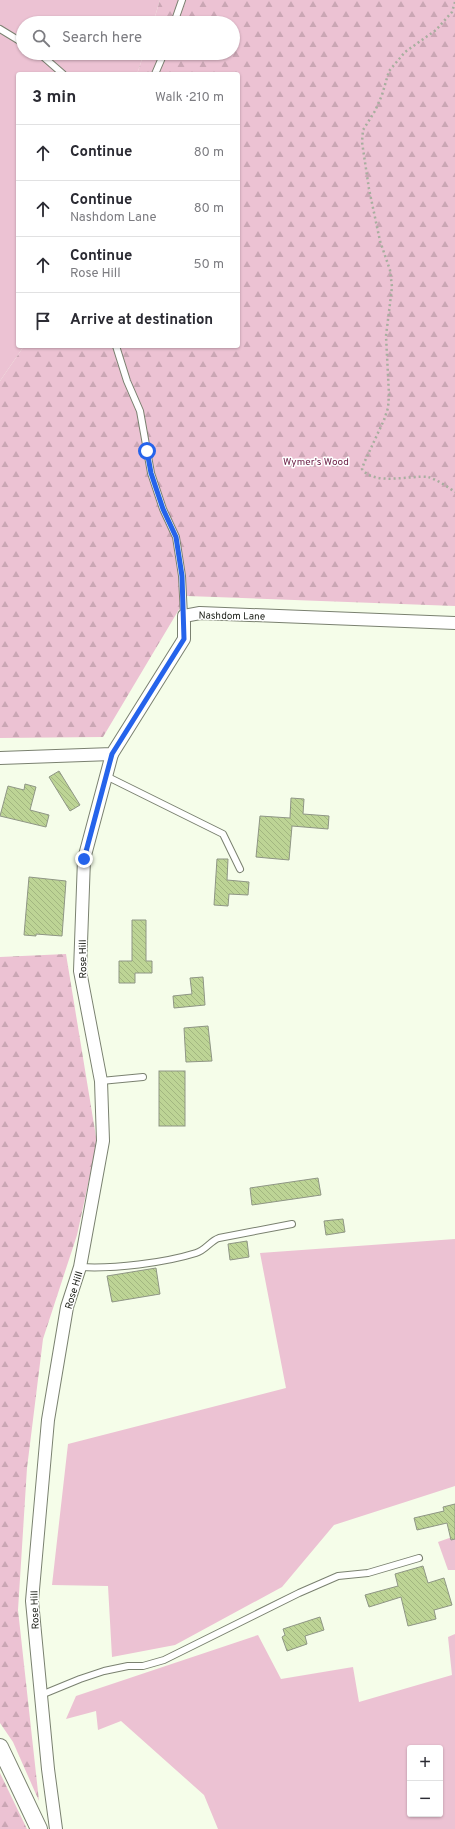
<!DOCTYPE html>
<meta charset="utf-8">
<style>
:root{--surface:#fff;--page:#f7f7f7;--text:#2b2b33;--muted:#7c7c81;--line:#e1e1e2}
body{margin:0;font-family:Overpass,sans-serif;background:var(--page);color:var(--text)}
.controls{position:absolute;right:12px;bottom:12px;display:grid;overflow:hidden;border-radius:4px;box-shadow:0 1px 3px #0004}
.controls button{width:36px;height:36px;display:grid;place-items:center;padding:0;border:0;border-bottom:1px solid var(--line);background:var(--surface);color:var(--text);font:20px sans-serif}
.stop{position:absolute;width:12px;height:12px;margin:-9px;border:3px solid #2563eb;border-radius:50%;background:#fff}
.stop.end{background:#2563eb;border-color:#fff;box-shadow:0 1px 4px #0008}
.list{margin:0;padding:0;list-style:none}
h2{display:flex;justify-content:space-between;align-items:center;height:52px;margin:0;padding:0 16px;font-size:17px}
h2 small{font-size:13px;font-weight:400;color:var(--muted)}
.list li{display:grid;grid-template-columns:26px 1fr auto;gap:12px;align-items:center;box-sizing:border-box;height:56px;padding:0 16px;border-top:1px solid var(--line)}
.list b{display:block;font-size:15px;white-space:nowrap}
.list p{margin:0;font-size:13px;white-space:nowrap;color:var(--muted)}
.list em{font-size:13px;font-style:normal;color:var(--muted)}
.icon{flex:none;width:22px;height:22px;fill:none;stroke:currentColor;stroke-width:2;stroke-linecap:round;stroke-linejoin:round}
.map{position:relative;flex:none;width:455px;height:1829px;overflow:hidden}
.search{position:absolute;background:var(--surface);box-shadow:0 1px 3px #0004;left:16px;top:16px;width:224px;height:44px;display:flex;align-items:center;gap:10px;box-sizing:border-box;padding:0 14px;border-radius:22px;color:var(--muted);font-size:15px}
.panel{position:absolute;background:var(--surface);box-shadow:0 1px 3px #0004;left:16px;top:72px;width:224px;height:276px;border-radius:4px}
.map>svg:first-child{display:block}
</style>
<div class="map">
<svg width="455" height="1829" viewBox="0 0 455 1829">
<defs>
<pattern id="forest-firs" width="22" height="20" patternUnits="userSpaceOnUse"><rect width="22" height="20" fill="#ecc2d3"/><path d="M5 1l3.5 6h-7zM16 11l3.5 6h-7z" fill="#caa6b4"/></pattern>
<pattern id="building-back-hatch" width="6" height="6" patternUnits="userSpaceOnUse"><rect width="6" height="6" fill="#bdd495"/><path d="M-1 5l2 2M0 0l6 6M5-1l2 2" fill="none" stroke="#a2b680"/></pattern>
</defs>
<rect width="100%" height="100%" fill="#f5fde9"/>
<g fill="#ecc2d3" fill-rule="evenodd">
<path d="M0,0H160L153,23H23V53H144L137,74H18V346H24L0,381Z"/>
<path d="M455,1239V1486L334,1525L282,1587L175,1645L112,1657L108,1586L52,1585L68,1444L286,1388L260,1253Z"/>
<path d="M455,1536V1570H448L438,1542Z"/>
<path d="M455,1634V1829H218L204,1795L121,1721L98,1730L96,1711L66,1719L76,1696L258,1635L281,1679L353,1667L359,1702L452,1675L448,1637ZM410,1748H440V1814H410Z"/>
</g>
<g fill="url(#forest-firs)">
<path d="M160,0H455V606L187,596L103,737L0,738V381L24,346H238V74H137L144,53H233V23H153Z"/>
<path d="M66,954L97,1143L77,1235L43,1339L27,1468L18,1610L39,1801L13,1742L0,1723V957Z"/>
<path d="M0,1773L27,1829H0Z"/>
</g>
<g fill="url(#building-back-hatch)" stroke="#8f9685">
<path d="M59,771L80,805L70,811L49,777Z"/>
<path d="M25,784L36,787L30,810L49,815L46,827L0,816L8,786L24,790Z"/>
<path d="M291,798L304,799L303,814L329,816L328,829L292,826L289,860L256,857L260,816L290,818Z"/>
<path d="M217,859H228L227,880L249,882L248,895L229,894L228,906L214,905Z"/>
<path d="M29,877L66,881L62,936L36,934V936L24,935Z"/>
<path d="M132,920H146V961H152V973H135V983H119V961H132Z"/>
<path d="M203,977L205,1005L174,1008L173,996L192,994L190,978Z"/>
<path d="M208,1026L212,1061L186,1062L184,1028Z"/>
<rect x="159" y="1071" width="26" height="55"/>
<path d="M318,1178L321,1195L252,1205L250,1188Z"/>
<path d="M343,1219L345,1232L326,1235L324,1221Z"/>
<path d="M247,1241L249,1257L230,1260L228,1244Z"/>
<path d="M156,1268L160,1294L112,1302L107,1276Z"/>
<path d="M455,1504V1539L451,1540L447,1523L417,1530L414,1518L444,1511L443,1507Z"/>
<path d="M423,1566L428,1583L444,1578L452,1605L434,1610L436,1619L408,1626L401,1597L369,1607L365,1595L398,1586L395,1574Z"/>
<path d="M320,1617L324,1630L305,1636L307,1644L287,1651L282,1637L285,1635L283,1629Z"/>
</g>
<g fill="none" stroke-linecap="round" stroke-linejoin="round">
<defs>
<g id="service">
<path d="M174,23L182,0"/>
<path d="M0,29L23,43"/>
<path d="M39,53L63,74"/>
<path d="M155,74L164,53"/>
<path d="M116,346L127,381L140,411L151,473L163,509L176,537L182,576L184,616"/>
<path d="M106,776L223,834L240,869"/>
<path d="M101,1081L143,1077"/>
<path d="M80,1267C114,1269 164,1263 196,1253C206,1250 210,1241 219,1238L292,1224"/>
<path d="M41,1695L80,1679L104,1671L128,1666H143L164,1660L299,1593L338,1576L368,1573L419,1558"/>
</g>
<g id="minor">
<path d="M0,758L112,754L184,639V616L200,613L455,623"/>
<path d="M56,1829L48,1769L32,1601L48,1420L67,1307L80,1267L103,1141L101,1081L80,971L84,859L112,754"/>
</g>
<path id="tertiary" d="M0,1747L39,1829"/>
</defs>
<use href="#service" stroke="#7a8170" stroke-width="8"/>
<use href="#minor" stroke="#7a8170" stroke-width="14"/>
<use href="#tertiary" stroke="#7a8170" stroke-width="18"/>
<path stroke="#a8ae9f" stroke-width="2.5" stroke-dasharray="2 3" stroke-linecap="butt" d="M455,2L452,12L436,30L405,52L389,71L382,95L375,111L363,130L362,142L369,189L380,241L390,270L392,287L386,336L389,395L388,408L384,420L364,463L362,469C374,486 410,475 428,477C436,479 448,487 455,492"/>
<use href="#service" stroke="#fff" stroke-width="6"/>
<use href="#minor" stroke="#fff" stroke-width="12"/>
<use href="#tertiary" stroke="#fff" stroke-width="16"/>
</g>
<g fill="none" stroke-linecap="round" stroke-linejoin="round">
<path stroke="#2563eb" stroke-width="5" d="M84,859L112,754L184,639L182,576L176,537L163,509L151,473L147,451"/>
</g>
<g text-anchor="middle" stroke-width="3" stroke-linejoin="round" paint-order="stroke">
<g font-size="10" fill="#691c44" stroke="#fff">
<text x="316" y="465">Wymer's Wood</text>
</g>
<g font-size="10" fill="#1a1d16" stroke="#fff">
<text transform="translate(232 615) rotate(1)" y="4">Nashdom Lane</text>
<text transform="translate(82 959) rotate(-91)" y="4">Rose Hill</text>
<text transform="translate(73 1290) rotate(-73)" y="4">Rose Hill</text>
<text transform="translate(34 1610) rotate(-92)" y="4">Rose Hill</text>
</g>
</g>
</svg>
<div class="controls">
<button>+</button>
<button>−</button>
</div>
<div class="stop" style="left:147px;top:451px"></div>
<div class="stop end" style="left:84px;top:859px"></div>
<div class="search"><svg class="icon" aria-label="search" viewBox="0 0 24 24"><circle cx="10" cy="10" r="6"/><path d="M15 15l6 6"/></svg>Search here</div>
<section class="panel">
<h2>3 min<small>Walk · 210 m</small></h2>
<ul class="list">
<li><svg class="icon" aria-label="ahead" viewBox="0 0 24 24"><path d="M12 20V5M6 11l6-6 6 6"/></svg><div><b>Continue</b></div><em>80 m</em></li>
<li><svg class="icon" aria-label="ahead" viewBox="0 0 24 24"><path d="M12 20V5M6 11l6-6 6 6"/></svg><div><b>Continue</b><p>Nashdom Lane</p></div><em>80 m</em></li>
<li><svg class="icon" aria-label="ahead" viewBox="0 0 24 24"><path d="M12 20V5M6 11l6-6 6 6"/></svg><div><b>Continue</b><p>Rose Hill</p></div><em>50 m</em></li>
<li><svg class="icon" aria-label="arrive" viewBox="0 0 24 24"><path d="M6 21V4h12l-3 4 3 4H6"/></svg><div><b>Arrive at destination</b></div></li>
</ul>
</section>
</div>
